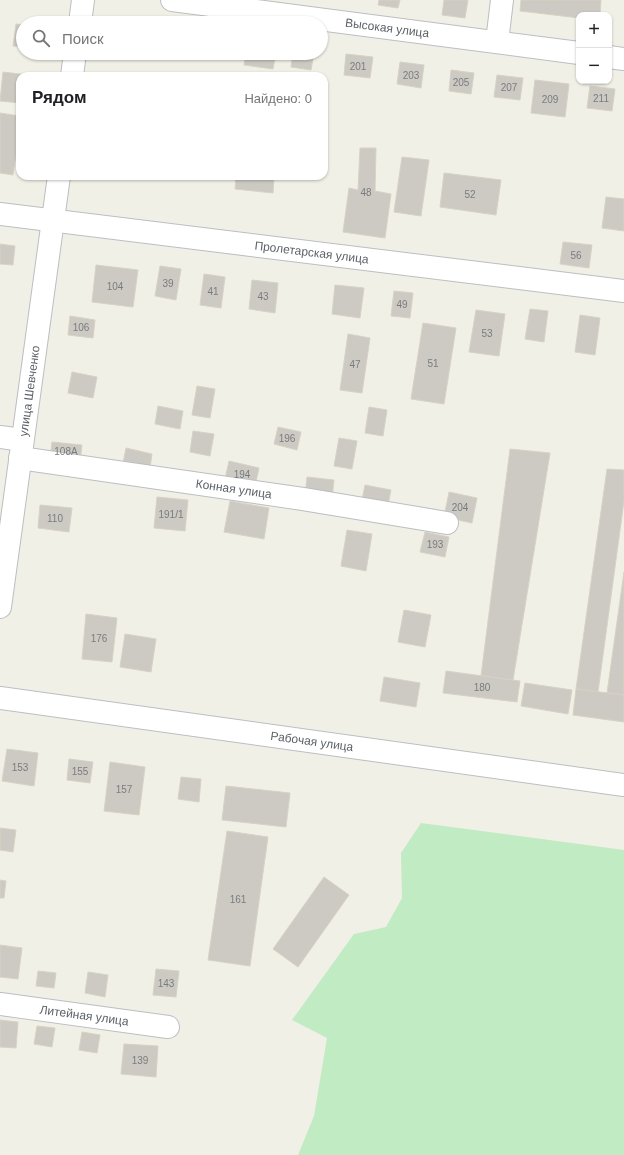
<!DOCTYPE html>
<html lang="ru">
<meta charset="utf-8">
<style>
:root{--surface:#fff;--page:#f6f6f6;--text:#202124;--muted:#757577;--line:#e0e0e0}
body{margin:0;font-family:Arial,sans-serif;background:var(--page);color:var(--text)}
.controls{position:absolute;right:12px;top:12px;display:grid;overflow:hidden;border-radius:8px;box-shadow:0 1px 3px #0004}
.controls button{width:36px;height:36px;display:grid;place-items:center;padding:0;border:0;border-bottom:1px solid var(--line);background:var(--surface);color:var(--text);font:20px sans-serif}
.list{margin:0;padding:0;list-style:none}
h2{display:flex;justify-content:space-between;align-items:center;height:52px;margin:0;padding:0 16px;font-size:17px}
h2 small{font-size:13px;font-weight:400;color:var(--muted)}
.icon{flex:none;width:22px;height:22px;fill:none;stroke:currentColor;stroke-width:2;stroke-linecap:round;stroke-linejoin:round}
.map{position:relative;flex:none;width:624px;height:1155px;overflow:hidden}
.search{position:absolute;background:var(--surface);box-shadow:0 1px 3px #0004;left:16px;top:16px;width:312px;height:44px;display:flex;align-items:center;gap:10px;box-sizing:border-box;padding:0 14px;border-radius:22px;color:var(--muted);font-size:15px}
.panel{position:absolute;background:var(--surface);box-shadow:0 1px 3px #0004;left:16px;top:72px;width:312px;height:108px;border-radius:12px}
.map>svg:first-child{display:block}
</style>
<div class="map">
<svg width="624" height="1155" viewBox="0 0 624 1155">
<rect width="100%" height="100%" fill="#f1f0e6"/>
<path fill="#c0ebc3" d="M421,823L624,850V1155H298L314,1116L327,1038L292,1020L354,934L386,927L402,898L401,853Z"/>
<g fill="#cdcac3" stroke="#d7d2c4">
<path d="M379,0H400L398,8L378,5Z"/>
<path d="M444,0H468L465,18L442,15Z"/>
<path d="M521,0H601L600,15H579V18L520,11Z"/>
<path d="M16,24L23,25V47L13,46Z"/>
<path d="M183,53H207L206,59L183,56Z"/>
<path d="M246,53H276L273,69L244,65Z"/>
<path d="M293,53H314L311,70L291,67Z"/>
<path d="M346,54L373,57L370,78L344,75Z"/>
<path d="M400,62L424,65L421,88L397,84Z"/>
<path d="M451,70L474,73L471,94L449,91Z"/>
<path d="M3,72L28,75L20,76V103L0,101Z"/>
<path d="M497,75L523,78L520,100L494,97Z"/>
<path d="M535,80L569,84L565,117L531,113Z"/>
<path d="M590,86L615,89L612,111L587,108Z"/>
<path d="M0,113L20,116V127L13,175L0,173Z"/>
<path d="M360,148H376L375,191L391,194L385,238L343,232L349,188L358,190Z"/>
<path d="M402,157L429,160L421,216L394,212Z"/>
<path d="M444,173L501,180L496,215L440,207Z"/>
<path d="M236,176H274L273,193L235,189Z"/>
<path d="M606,197L624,199V231L602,228Z"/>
<path d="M563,242L592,245L589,268L560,264Z"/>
<path d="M0,244L15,246L13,265L0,264Z"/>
<path d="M96,265L138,270L133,307L92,302Z"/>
<path d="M160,266L181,269L176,300L155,296Z"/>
<path d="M204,274L225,277L221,308L200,305Z"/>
<path d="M252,280L278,283L275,313L249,309Z"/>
<path d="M335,285L364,288L360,318L332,314Z"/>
<path d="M394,291L413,293L410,318L391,316Z"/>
<path d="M530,309L548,311L544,342L525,339Z"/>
<path d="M476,310L505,314L499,356L469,352Z"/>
<path d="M580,315L600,318L595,355L575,352Z"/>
<path d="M70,316L95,320L93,338L68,335Z"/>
<path d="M423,323L456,328L444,404L411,399Z"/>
<path d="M348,334L370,338L362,393L340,390Z"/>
<path d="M72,372L97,377L93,398L68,393Z"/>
<path d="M197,386L215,389L210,418L192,415Z"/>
<path d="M158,406L183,411L180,429L155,424Z"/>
<path d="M369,407L387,410L383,436L365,433Z"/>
<path d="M278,427L301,432L297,450L274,444Z"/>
<path d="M193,431L214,434L210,456L190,452Z"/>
<path d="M339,438L357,441L352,469L334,466Z"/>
<path d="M52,442L82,445L80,461L50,458Z"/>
<path d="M126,448L152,454L150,468L123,463Z"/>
<path d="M510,449L550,453L513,680L481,676Z"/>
<path d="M229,461L259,468L255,486L225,479Z"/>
<path d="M607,469L624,470V501L598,692L576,689Z"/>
<path d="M307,477L334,480L332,499L305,496Z"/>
<path d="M365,485L391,490L388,505L362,500Z"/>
<path d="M449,492L477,498L472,523L444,517Z"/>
<path d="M157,497L188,500L185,531L154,528Z"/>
<path d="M230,501L269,508L264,539L224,532Z"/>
<path d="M40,505L72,508L69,532L38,528Z"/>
<path d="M347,530L372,534L366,571L341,566Z"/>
<path d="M425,532L449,537L445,557L420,552Z"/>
<path d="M624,572V695L607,693Z"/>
<path d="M404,610L431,615L425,647L398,642Z"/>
<path d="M86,614L117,618L112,662L82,659Z"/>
<path d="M125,634L156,639L151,672L120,667Z"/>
<path d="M446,671L520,681L517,702L443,693Z"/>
<path d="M384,677L420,683L416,707L380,701Z"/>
<path d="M525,683L572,690L568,714L521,706Z"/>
<path d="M576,689L624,695V722L573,715Z"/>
<path d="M7,749L38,753L34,786L2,781Z"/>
<path d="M69,759L93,762L90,783L67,780Z"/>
<path d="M110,762L145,767L139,815L104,811Z"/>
<path d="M181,777L201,779L199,802L178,799Z"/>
<path d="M226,786L290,793L286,827L222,820Z"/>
<path d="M0,828L16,830L13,852L0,850Z"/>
<path d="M227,831L268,837L250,966L208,960Z"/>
<path d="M324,877L349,895L298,967L273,949Z"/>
<path d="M0,880L6,881L4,898H0Z"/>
<path d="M0,945L22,948L18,979L0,977Z"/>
<path d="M156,969L179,971L176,997L153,995Z"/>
<path d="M38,971L56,973L54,988L36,986Z"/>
<path d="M88,972L108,975L105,997L85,993Z"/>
<path d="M0,1020L18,1022L16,1048L0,1047Z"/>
<path d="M37,1026L55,1028L52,1047L34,1044Z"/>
<path d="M82,1032L100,1035L97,1053L79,1050Z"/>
<path d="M124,1044L158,1046L156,1077L121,1074Z"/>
</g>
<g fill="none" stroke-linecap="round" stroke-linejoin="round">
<defs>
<g id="minor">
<path id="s1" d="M172,0L579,53"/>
<path d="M80,23L83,0"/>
<path d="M497,42L502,0"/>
<path d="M609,57L624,59"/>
<path d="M72,76L75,53"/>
<path id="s2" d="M0,214L624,291"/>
<path d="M0,437L22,440"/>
<path id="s3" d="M20,458L303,499L447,523"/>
<path id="s4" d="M0,607L59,176"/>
<path id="s5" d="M0,698L624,785"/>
<path id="s6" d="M0,1004L168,1027"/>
</g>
</defs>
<use href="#minor" stroke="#bbbec3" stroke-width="24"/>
<use href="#minor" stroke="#fff" stroke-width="22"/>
</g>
<g text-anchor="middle" stroke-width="4" stroke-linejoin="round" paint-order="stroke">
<g font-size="10" fill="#797c7f">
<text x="358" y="70">201</text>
<text x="411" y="79">203</text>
<text x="461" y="86">205</text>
<text x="509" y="91">207</text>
<text x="601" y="102">211</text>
<text x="550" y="103">209</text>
<text x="366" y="196">48</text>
<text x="470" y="198">52</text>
<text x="576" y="259">56</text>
<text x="168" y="287">39</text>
<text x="115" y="290">104</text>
<text x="213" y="295">41</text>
<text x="263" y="300">43</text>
<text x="402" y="308">49</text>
<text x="81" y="331">106</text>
<text x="487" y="337">53</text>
<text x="433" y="367">51</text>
<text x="355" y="368">47</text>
<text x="287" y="442">196</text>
<text x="66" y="455">108А</text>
<text x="242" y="478">194</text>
<text x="460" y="511">204</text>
<text x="171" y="518">191/1</text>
<text x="55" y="522">110</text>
<text x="435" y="548">193</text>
<text x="99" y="642">176</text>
<text x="482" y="691">180</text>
<text x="20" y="771">153</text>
<text x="80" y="775">155</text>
<text x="124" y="793">157</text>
<text x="238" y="903">161</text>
<text x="166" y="987">143</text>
<text x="140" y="1064">139</text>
</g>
<g font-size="12" fill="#5d6268" stroke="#fff">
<text dy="4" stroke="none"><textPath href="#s1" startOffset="217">Высокая улица</textPath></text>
<text dy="4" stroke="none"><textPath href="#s2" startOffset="314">Пролетарская улица</textPath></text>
<text dy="4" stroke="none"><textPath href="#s4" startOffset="218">улица Шевченко</textPath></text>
<text dy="4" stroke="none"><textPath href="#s3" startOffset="216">Конная улица</textPath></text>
<text dy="4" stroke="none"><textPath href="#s5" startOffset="315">Рабочая улица</textPath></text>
<text dy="4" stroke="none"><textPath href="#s6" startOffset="85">Литейная улица</textPath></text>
</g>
</g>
</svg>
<div class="controls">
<button>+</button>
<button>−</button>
</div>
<div class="search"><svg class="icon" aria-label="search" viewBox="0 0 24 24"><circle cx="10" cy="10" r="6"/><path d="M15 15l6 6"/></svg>Поиск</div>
<section class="panel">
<h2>Рядом<small>Найдено: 0</small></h2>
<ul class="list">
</ul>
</section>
</div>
